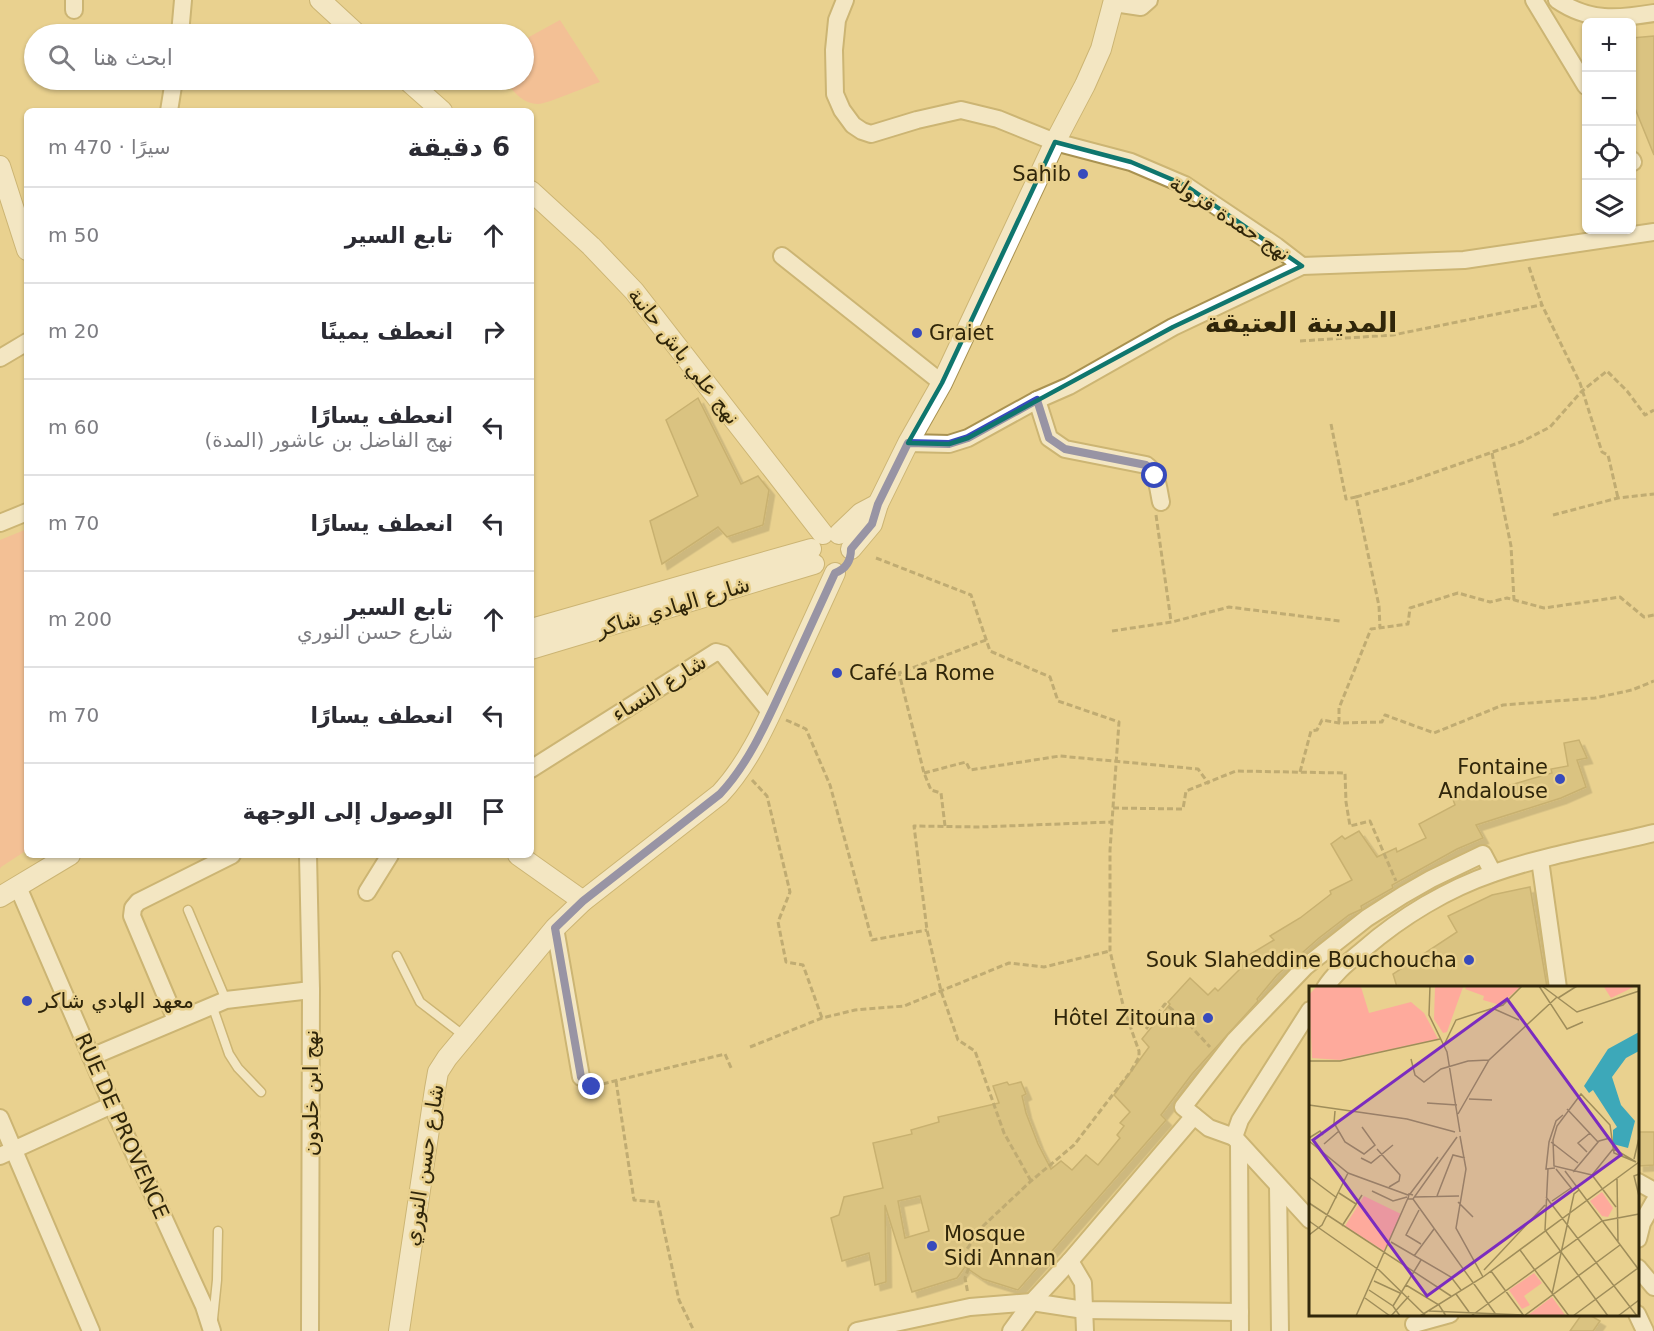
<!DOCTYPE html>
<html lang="ar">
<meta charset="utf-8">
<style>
:root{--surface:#fff;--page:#f2f2f3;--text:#2b2b33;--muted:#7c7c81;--line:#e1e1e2}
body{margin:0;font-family:"DejaVu Sans",Vazirmatn,sans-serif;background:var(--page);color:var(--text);direction:rtl}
.controls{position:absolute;right:18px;top:18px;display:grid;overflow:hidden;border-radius:9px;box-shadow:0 2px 4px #0004}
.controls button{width:54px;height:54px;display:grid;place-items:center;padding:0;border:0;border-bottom:2px solid var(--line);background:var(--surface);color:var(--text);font:30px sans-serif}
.stop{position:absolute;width:18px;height:18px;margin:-14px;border:4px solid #374abc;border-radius:50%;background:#fff}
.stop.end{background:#374abc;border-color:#fff;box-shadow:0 2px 6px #0008}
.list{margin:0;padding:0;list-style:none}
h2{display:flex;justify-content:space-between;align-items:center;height:78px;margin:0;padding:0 24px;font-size:26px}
h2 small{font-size:20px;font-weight:400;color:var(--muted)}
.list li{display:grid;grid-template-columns:39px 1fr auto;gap:18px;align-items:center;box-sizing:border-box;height:96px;padding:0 24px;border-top:2px solid var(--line)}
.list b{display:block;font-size:22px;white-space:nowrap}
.list p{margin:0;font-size:20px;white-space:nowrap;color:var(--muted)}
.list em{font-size:20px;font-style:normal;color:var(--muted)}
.icon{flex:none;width:33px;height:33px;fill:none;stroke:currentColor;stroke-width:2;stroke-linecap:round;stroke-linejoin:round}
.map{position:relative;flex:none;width:1654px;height:1331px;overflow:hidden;direction:ltr}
.search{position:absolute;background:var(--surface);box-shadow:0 2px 4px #0004;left:24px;top:24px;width:510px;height:66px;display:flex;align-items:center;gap:15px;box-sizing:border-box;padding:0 21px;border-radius:33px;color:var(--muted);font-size:22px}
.panel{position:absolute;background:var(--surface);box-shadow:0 2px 4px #0004;left:24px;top:108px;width:510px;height:750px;border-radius:9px;direction:rtl}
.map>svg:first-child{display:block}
</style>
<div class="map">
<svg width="1654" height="1331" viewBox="0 0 1654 1331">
<defs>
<filter id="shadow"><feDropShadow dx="5.5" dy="5.5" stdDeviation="0" flood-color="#0004"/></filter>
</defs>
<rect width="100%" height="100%" fill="#e9d18f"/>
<g fill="#feaa9c">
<path d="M560,20L600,82C588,86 547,104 538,104C523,104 512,91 506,80H524V42L529,37Z"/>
<path d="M27,529V850L1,867L0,869V540Z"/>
</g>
<g fill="#c8b16f" stroke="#a18a49" stroke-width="1.5" fill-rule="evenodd" filter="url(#shadow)">
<path d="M1654,36V155L1632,101V38Z"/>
<path d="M698,398L741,484L758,476L769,490L763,525L727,537L718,527L662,564L650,521L698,496L666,420Z"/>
<path d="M1579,740L1587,758L1577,760L1586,787L1561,798L1476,825L1483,838L1457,849L1392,885L1393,888L1361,906L1362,909L1349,915L1319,938L1277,975L1257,999L1258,1001L1192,1074L1161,1115L1166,1120L1018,1290L983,1279L965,1267L957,1278L912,1292L885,1205L886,1282L875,1285L869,1253L842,1261L831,1218L839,1215L844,1197L883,1188L873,1143L912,1134L911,1130L939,1122L938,1117L999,1103L993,1086L1007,1082L1009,1085L1021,1082L1026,1094L1022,1096L1026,1113L1038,1144L1051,1169L1061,1161L1072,1170L1086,1155L1098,1165L1120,1138L1117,1135L1124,1126L1120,1123L1130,1112L1114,1095L1149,1047L1142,1039L1170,1004L1168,1002L1190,978L1208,995L1215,988L1218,991L1243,966L1239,961L1274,940L1270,936L1300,918L1331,894L1330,891L1352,880L1331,844L1342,836L1345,839L1359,831L1377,857L1396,848L1397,852L1426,838L1419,824L1455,805L1452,797L1477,788L1479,794L1552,773L1551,769L1568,766L1564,743ZM920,1196L929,1231L905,1238L898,1201Z"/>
<path d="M1530,887L1547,987H1397L1393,974L1457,932L1448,916L1492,895Z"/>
<path d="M1638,1132H1654V1165L1638,1166Z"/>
<path d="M1582,1314H1588L1600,1321L1593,1331H1570Z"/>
</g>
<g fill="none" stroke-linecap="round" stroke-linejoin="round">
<defs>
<g id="service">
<path d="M188,910L226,1000"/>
<path d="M397,956L420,1002L463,1035"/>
<path d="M212,1005L229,1054L238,1068L261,1092"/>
<path d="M213,1319L217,1280L218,1231"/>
</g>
<g id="minor">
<path d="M845,0L837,20L834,50L835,94L842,110L853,125L862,131L871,134L917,120L961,110L998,119L1055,142L1131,162L1185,185L1276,246L1302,266"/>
<path d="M1534,0L1586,86"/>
<path d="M1557,0C1589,22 1618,19 1654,13"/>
<path d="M1114,3L1141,7L1149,0"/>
<path d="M74,10V0"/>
<path d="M180,34L183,0"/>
<path d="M169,111L174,80"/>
<path d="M1632,160L1633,162"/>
<path d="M782,256L942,383"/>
<path d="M0,358L27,342"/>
<path d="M1037,400L1049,438L1065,449L1146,465C1158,473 1158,489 1161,502"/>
<path d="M908,443L949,444L968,438L1037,400L1069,386L1173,327L1302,266L1464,260L1654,232"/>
<path d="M0,523L27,512"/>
<path d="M531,769L716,652L723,654L771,713"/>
<path d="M308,855L311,990L310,1331"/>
<path d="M1540,860L1558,988"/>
<path d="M18,887L112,1105L204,1306L212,1331"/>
<path d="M367,892L390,855"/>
<path d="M555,928L581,1077"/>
<path d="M1325,988C1335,972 1350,961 1364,949C1401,917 1447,889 1494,873C1546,855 1601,846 1654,833"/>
<path d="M1310,1010L1240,1120L1234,1137L1310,1220"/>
<path d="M176,1020L132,916L133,908L138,902L232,855"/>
<path d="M91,1057L226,1000L311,990"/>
<path d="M0,1118L91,1331"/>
<path d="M1234,1137L1209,1128L1183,1107L1235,1040L1305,967L1367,918L1403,895L1431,879L1483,854L1493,873"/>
<path d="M1239,1143L1240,1331"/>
<path d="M0,1156L112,1105"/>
<path d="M1638,1182L1654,1191"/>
<path d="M1278,1186L1280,1331"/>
<path d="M1638,1239L1642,1223L1654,1202"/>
<path d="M1070,1261L1083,1283L1085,1331"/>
<path d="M1638,1268L1654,1287"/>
<path d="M1637,1314L1645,1331"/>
<path d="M1414,1324L1450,1314"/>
<path d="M857,1331L970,1307L1032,1302L1084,1310L1240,1312"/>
<path d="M1011,1331L1032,1302L1070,1261L1194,1116"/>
</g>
<g id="tertiary">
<path d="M320,0L357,34"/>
<path d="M407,80L442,111"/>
<path d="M0,166L27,250"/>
<path d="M531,191L591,246L634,291L823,534"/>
<path d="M839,534L861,513L878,504"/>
<path d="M851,549L872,524L878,504L908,443L942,383L1055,142L1085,85L1101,49L1114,0"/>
<path d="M531,629L811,549"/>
<path d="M531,649L814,564"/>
<path d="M518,855L583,901"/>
<path d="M0,897L70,855"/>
<path d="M399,1331L435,1089L438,1072L447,1058L555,928L583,901L720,794C750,762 768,719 787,678C803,643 819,608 835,573"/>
</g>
</defs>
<use href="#service" stroke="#a99251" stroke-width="11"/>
<use href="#minor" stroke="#a99251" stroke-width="20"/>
<use href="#tertiary" stroke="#a99251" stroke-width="22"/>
<g stroke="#8f7e4f" stroke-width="3" stroke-dasharray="6 3" stroke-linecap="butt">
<path d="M1529,267L1542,305L1580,383L1602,452L1608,455L1618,498"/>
<path d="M1300,341L1393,335L1541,305"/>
<path d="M1331,424L1346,499L1356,497L1379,606L1380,628"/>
<path d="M1492,453L1511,546L1514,600"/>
<path d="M1356,497L1405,483L1521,442L1550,427L1582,391L1607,371L1627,391L1645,415L1654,410"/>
<path d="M1156,515L1171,621"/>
<path d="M1553,515L1618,498L1654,494"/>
<path d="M876,558L971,595L990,651L1050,677L1058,701L1119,722L1110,850V951L1124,1009L1139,1051V1057L1131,1071L1074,1145L1031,1181L982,1227L967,1249L972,1259L965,1278L968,1294"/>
<path d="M1112,631L1172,622L1229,607L1340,621"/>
<path d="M786,720L806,729L830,785L872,940L927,930"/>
<path d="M1339,723V708L1371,629L1408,624L1410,608L1458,593L1490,602L1507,598L1544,608L1620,597L1644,617L1654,615"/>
<path d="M1300,772L1311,731L1317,730L1322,720L1339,723L1382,722L1385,715L1434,733L1503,705L1595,698L1632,690L1654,681"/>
<path d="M924,773L966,762L970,770L1060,756L1198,769L1209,784"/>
<path d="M752,780L767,796L790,892L778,922L786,962L803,965L822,1018"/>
<path d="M1113,808L1183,809L1186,791L1236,771L1345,773L1346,802L1350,826L1370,821L1396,881"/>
<path d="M945,826L941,793L931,790L924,773L899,673L986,640"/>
<path d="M1146,1029L1165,1004L1182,1017L1210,1047"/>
<path d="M750,1047L822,1018L855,1010L904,1006L1009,963L1044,967L1110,951"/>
<path d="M616,1081L634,1200L658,1202L679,1300L694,1331"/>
<path d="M594,1086L725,1054L732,1070"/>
<path d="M1031,1181L1004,1133L975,1051L958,1040L941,991L927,930L914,826L979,827L1112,822"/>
</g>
<use href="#service" stroke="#fff" stroke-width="8"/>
<use href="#minor" stroke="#fff" stroke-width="16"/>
<use href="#tertiary" stroke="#fff" stroke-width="20"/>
</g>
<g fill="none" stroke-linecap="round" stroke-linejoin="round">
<path stroke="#374abc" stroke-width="8" d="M592,1087L581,1077L555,928L583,901L720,794C750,762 768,719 787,678C803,643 819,608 835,573C846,569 851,561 851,549L872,524L878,504L908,443L949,444L968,438L1037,400L1049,438L1065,449L1146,465L1152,469L1155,476"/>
</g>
<path d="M0 0H1654V1331H0ZM1055,142L1131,162L1185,185L1302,266L1173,327L968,438L949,444L908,443L942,383Z" fill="#e9d18f" fill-opacity=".55" fill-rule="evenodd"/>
<path fill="none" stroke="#0f766e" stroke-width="4.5" stroke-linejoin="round" d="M1055,142L1131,162L1185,185L1302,266L1173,327L968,438L949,444L908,443L942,383Z"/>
<g fill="#374abc" stroke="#e9d18f" stroke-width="2">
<circle cx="1083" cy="174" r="6"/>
<circle cx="917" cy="333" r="6"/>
<circle cx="837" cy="673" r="6"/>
<circle cx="1560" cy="779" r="6"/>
<circle cx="1469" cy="960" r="6"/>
<circle cx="27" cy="1001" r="6"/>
<circle cx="1208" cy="1018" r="6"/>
<circle cx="932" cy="1246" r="6"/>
</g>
<g text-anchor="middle" stroke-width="5" stroke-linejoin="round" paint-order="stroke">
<g font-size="21" fill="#30260a" stroke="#e9d18f" text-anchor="end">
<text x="1071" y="181">Sahib</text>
<text x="929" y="340" text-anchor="start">Graiet</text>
<text x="849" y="680" text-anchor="start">Café La Rome</text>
<text x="1548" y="774">Fontaine<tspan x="1548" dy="24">Andalouse</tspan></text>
<text x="1457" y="967">Souk Slaheddine Bouchoucha</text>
<text x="39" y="1008" text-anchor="start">معهد الهادي شاكر</text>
<text x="1196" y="1025">Hôtel Zitouna</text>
<text x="944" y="1241" text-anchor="start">Mosque<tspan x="944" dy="24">Sidi Annan</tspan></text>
</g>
<g font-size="21" fill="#30260a" stroke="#e9d18f">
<text transform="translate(1230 218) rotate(33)" y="7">نهج حمدة قزولة</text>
<text transform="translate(684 356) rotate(52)" y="7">نهج علي باش حانبة</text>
<text transform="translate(673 607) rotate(-17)" y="7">شارع الهادي شاكر</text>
<text transform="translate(659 688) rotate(-32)" y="7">شارع النساء</text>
<text transform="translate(311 1093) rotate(-90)" y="7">نهج ابن خلدون</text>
<text transform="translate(122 1126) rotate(66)" y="7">RUE DE PROVENCE</text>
<text transform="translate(424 1165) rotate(-81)" y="7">شارع حسن النوري</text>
</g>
<g font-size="27" font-weight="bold" fill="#30260a" stroke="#e9d18f">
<text x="1301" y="332">المدينة العتيقة</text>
</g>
</g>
<g transform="translate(1309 986)">
<rect width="330" height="330" fill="#e9d18f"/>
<path d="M327,0L302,12L295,1ZM7,1H52L60,27L102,16L115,27L129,53L31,74L3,72L0,9ZM126,1H154L138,46L134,47L125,33ZM157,1H211L191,19L174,14L175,10L156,3ZM293,206L304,222L299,231L293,230L281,215ZM55,210L92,228L75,265L36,240ZM225,287L233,297L215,310L221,319L213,323L200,304ZM243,311L256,329L218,330Z" fill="#feaa9c"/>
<path d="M330,46V65L317,72L303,91L312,119L326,135L319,162L304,158V144L308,141L284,104L280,107L275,100L299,63Z" fill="#3da8b9"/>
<path fill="none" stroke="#9f8d5a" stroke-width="1.5" d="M121,0L120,29L138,66L151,146M230,0L258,43L274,36M233,0L268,26L330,5M249,12L268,0M183,22L210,34M135,59L147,34L194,19L213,0M102,73L106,89L115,96L132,83L159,75L180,74M0,75H31L131,53M160,113L183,114M118,117L148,119M0,119L98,133L146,146M258,123L289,156M26,125L25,137L36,156L55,168L66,159L53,141M149,128L180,74L248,11M151,150L157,183L147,242L174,291M0,152L11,145L14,149M0,155L39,187L99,209M242,156L269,177M15,158L30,145M68,163L91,189L90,195L80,201M305,163L327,176M278,166L269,157L281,147M52,172L62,177L84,159M325,173L330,152M246,182L237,183L240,156L247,135L254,129M239,183L236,244L299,330M247,183L263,203M256,185L330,284M264,186L290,155L301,152M330,188L325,190L330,210M283,189L245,180L244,154L248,140L272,108L301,139L305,167L327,176M283,189L307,221M283,189L304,163M0,191L28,212M308,192L309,256M63,205L84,215L98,211M30,207L47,218M101,208L129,171M104,209L100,208L99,213H104L148,151M128,210L144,169L156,172M105,211L150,210M237,211L328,330M104,213L188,330M243,215L262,202M149,216L164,231M0,217L142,310M110,224L97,249L112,258M0,235L70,284L116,329M33,240L53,209M0,249L13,239L39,187M82,256L142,291L152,304M211,264L260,330M105,270L125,243M175,284L236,219M182,285L215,330M65,295L91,307M97,299L130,319L137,330M60,304L84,320L91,330M147,308L160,326M243,308L265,208L270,204M56,312L81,330M84,320L112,274M120,325L214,329M47,330L99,212M82,330L100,310M111,330L174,291L330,176M162,330L293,235L330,228M215,330L311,259M264,330L329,282M309,330L330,314"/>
<path fill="#7b2cbf" fill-opacity="0.15" stroke="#7b2cbf" stroke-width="3" d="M198,13L312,169L118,310L4,154Z"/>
<rect width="330" height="330" fill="none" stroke="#30260a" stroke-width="3"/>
</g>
</svg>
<div class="controls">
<button>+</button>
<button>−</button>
<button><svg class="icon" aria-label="locate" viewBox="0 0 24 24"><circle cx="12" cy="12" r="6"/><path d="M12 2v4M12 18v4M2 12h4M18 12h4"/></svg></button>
<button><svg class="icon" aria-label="layers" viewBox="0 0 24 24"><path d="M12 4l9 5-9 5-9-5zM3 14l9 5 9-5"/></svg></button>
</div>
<div class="stop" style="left:1155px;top:476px"></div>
<div class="stop end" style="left:592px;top:1087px"></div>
<div class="search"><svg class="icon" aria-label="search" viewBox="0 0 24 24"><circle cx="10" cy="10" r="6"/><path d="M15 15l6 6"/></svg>ابحث هنا</div>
<section class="panel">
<h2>6 دقيقة<small>سيرًا · 470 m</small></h2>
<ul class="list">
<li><svg class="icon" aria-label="ahead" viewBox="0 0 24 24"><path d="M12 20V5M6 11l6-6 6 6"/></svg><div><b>تابع السير</b></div><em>50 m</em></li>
<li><svg class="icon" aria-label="right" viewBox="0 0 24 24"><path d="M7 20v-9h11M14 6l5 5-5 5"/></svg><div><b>انعطف يمينًا</b></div><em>20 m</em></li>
<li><svg class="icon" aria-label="left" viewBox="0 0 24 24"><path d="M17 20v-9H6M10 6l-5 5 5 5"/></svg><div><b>انعطف يسارًا</b><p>نهج الفاضل بن عاشور (المدة)</p></div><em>60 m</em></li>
<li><svg class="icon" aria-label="left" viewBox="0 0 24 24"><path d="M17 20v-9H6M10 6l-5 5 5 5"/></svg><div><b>انعطف يسارًا</b></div><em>70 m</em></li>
<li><svg class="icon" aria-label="ahead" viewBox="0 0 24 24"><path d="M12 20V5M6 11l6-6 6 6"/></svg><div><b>تابع السير</b><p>شارع حسن النوري</p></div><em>200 m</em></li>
<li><svg class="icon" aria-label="left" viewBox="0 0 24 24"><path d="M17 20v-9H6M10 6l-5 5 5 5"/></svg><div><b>انعطف يسارًا</b></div><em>70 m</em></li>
<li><svg class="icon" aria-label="arrive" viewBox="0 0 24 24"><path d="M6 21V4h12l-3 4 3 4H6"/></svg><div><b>الوصول إلى الوجهة</b></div></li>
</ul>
</section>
</div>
